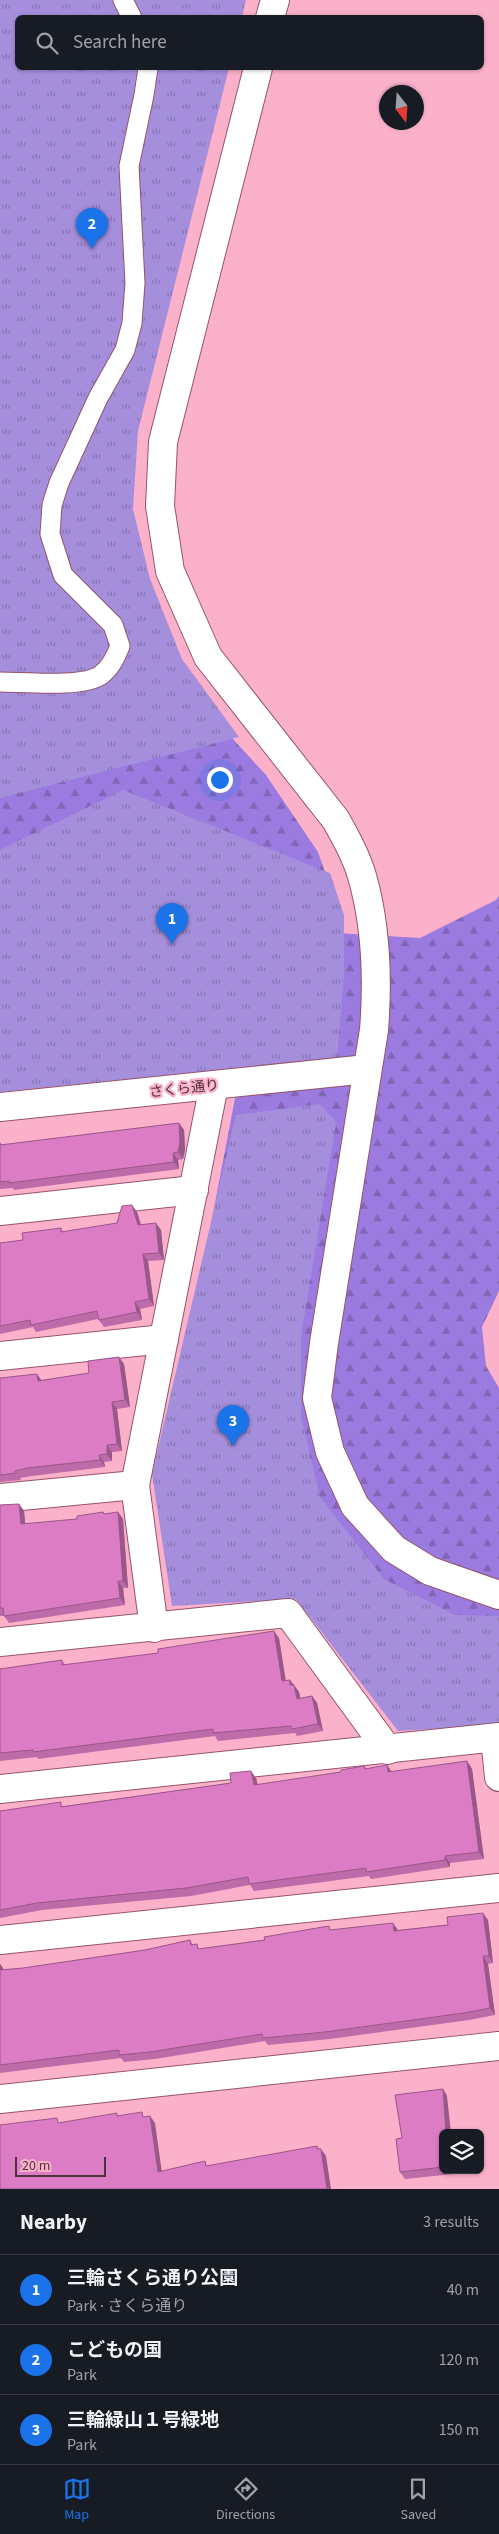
<!DOCTYPE html>
<meta charset="utf-8">
<style>
:root{--surface:#171b24;--page:#242831;--text:#f1f3f6;--muted:#9ea1a6;--line:#363941;--accent:#1a73e8}
body{margin:0;font-family:"Source Sans 3","Noto Sans JP",sans-serif;background:var(--page);color:var(--text)}
.controls{position:absolute;right:15px;bottom:15px;display:grid;overflow:hidden;border-radius:8px;box-shadow:0 1px 4px #0004}
.controls button{width:45px;height:45px;display:grid;place-items:center;padding:0;border:0;border-bottom:1px solid var(--line);background:var(--surface);color:var(--text);font:25px sans-serif}
.compass{position:absolute;left:379px;top:85px;width:45px;height:45px;border-radius:50%;background:var(--surface);box-shadow:0 1px 4px #0004;rotate:163deg}
.scale{position:absolute;left:15px;bottom:12px;width:91px;box-sizing:border-box;padding-left:5px;border:2px solid #4f313b;border-top:0;font-size:14px;line-height:18px;white-space:nowrap;color:#4f313b;-webkit-text-stroke:4px #fbb1ca;paint-order:stroke}
.you{position:absolute;left:219px;top:779px;width:18px;height:18px;margin:-12px;border:4px solid #fff;border-radius:50%;background:#1a73e8;box-shadow:0 0 0 8px #1a73e833}
.badge{display:grid;place-items:center;width:32px;height:32px;border-radius:50%;background:var(--accent);color:#fff;font-size:16px;font-weight:700}
.pin{position:absolute;translate:-50% -41px;filter:drop-shadow(0 1px 2px #0008)}
.pin::after{content:'';position:absolute;top:26px;width:18px;height:15px;background:inherit;clip-path:polygon(0 0,100% 0,50% 100%)}
.list{margin:0;padding:0;list-style:none}
h2{display:flex;justify-content:space-between;align-items:center;height:65px;margin:0;padding:0 20px;font-size:21px}
h2 small{font-size:16px;font-weight:400;color:var(--muted)}
.list li{display:grid;grid-template-columns:32px 1fr auto;gap:15px;align-items:center;box-sizing:border-box;height:70px;padding:0 20px;border-top:1px solid var(--line)}
.list b{display:block;font-size:19px;white-space:nowrap}
.list p{margin:0;font-size:16px;white-space:nowrap;color:var(--muted)}
.list em{font-size:16px;font-style:normal;color:var(--muted)}
.icon{flex:none;width:28px;height:28px;fill:none;stroke:currentColor;stroke-width:2;stroke-linecap:round;stroke-linejoin:round}
.map{position:relative;flex:none;width:499px;height:2189px;overflow:hidden}
.search{position:absolute;background:var(--surface);box-shadow:0 1px 4px #0004;left:15px;right:15px;top:15px;height:55px;display:flex;align-items:center;gap:12px;box-sizing:border-box;padding:0 18px;border-radius:8px;color:var(--muted);font-size:19px}
.sheet{height:275px;background:var(--surface)}
nav{display:flex;justify-content:space-around;align-items:center;box-sizing:border-box;height:70px;border-top:1px solid var(--line);background:var(--surface);font-size:14px;color:var(--muted)}
nav a{display:grid;justify-items:center;gap:2px}
nav .on{color:var(--accent)}
.map>svg:first-child{display:block}
</style>
<div class="map">
<svg width="499" height="2189" viewBox="0 0 499 2189">
<defs>
<pattern id="forest-firs" width="22" height="20" patternUnits="userSpaceOnUse" patternTransform="scale(1.25)"><rect width="22" height="20" fill="#9b7be0"/><path d="M5 1l3.5 6h-7zM16 11l3.5 6h-7z" fill="#8165b7"/></pattern>
<pattern id="park-tufts" width="24" height="20" patternUnits="userSpaceOnUse" patternTransform="scale(1.25)"><rect width="24" height="20" fill="#a58fdc"/><path d="M3 7l-1-3M5 7V3M7 7l1-3M15 17l-1-3M17 17v-4M19 17l1-3" fill="none" stroke="#8975b4"/></pattern>
</defs>
<rect width="100%" height="100%" fill="#fbb1ca"/>
<path fill="url(#forest-firs)" d="M0,0L18,18V68L106,470L162,662L266,775L318,852L338,910L337,933L420,938L496,900L499,896V1291L482,1327L486,1366L499,1388V1709L328,1583L164,1471L243,1056L0,1085Z"/>
<g fill="url(#park-tufts)">
<path d="M0,0H246L242,17L18,18V68H229L138,431L133,509L150,579L182,659L239,737L0,798Z"/>
<path d="M123,790L330,873L344,915V974L337,1058L0,1092V850Z"/>
<path d="M320,1104L336,1122L301,1337V1417L320,1497L384,1579L455,1615L499,1616V1725L398,1731L296,1599L172,1606L152,1474L236,1115Z"/>
</g>
<g fill="none" stroke-linecap="round" stroke-linejoin="round">
<defs>
<g id="service">
<path d="M123,0L132,18"/>
<path d="M0,682C23,682 83,688 101,675C111,667 115,658 120,646L113,625L63,575L50,534L52,505L59,483L98,398L125,350L132,323L135,283L129,166L144,95L148,68"/>
</g>
<g id="pedestrian">
<path d="M270,18L275,0"/>
<path d="M258,68L163,442L160,506L170,571L208,657L336,820C346,838 356,856 362,876C376,925 378,979 374,1030L324,1343L317,1398L330,1452L355,1506L394,1549L430,1571L499,1595"/>
</g>
<g id="minor">
<path d="M0,1107L367,1069"/>
<path d="M0,1211L194,1190"/>
<path d="M0,1356L164,1339"/>
<path d="M0,1498L135,1485"/>
<path d="M154,1628L135,1485L214,1085"/>
<path d="M0,1642L288,1613L388,1750"/>
<path d="M495,1738L499,1777"/>
<path d="M0,1789L499,1737"/>
<path d="M0,1940L499,1888"/>
<path d="M0,2099L499,2046"/>
</g>
</defs>
<use href="#service" stroke="#95546c" stroke-width="21"/>
<use href="#pedestrian" stroke="#95546c" stroke-width="30"/>
<use href="#minor" stroke="#95546c" stroke-width="30"/>
<use href="#service" stroke="#fff" stroke-width="19"/>
<use href="#pedestrian" stroke="#fff" stroke-width="28"/>
<use href="#minor" stroke="#fff" stroke-width="28"/>
</g>
<g fill="#bd6ba9">
<path d="M179,1123L184,1130L185,1149L183,1159L178,1160L179,1169L14,1190L13,1188L0,1189V1142L2,1145Z"/>
<path d="M137,1212L141,1225L161,1230L164,1260L148,1261L154,1306L140,1309L142,1320L104,1327L98,1319L36,1332L33,1327L0,1334V1243L23,1240L61,1228L63,1232L117,1223Z"/>
<path d="M124,1364L130,1407L117,1409L122,1451L112,1452V1461L104,1462L105,1467L32,1476L20,1478L21,1480L0,1482V1378L42,1380L89,1373Z"/>
<path d="M19,1504L24,1511L25,1524L77,1519L103,1512L105,1514L118,1512L123,1519L128,1588H123L125,1605L9,1623L4,1616H0V1505Z"/>
<path d="M279,1638L285,1680H290L299,1692L300,1698L312,1696L317,1703L323,1731L297,1736L295,1733L218,1741L215,1736L38,1759L37,1757L0,1761V1669L62,1660L65,1665Z"/>
<path d="M467,1761L472,1769L484,1859L450,1863V1867L371,1879L369,1876L254,1891L250,1885L191,1896L42,1910L0,1918V1811L64,1806L231,1783L256,1778L258,1785L341,1772L364,1766L366,1768L392,1772Z"/>
<path d="M488,1920L493,1963L488,1964L495,2015L469,2020L330,2039L268,2045L265,2041L155,2059L124,2062L121,2058L0,2073V1964L3,1970L23,1968L145,1950L190,1940L193,1945L200,1949L332,1930H398Z"/>
<path d="M443,2089L447,2096L443,2133V2170H454V2174L405,2179L400,2172L402,2138Z"/>
</g>
<g fill="#9a578a">
<path d="M179,1123L184,1130L185,1149L183,1159L178,1152Z"/>
<path d="M173,1153L178,1160L179,1169L174,1162Z"/>
<path d="M132,1205L137,1212L143,1232L138,1225Z"/>
<path d="M156,1223L161,1230L164,1260L159,1253Z"/>
<path d="M143,1254L148,1261L154,1306L149,1299Z"/>
<path d="M135,1302L140,1309L142,1320L137,1312Z"/>
<path d="M119,1357L124,1364L130,1407L125,1400Z"/>
<path d="M37,1374L42,1381H38Z"/>
<path d="M112,1402L117,1409L122,1451L117,1444Z"/>
<path d="M107,1445L112,1452V1461L107,1454Z"/>
<path d="M99,1455L104,1462L105,1467L100,1460Z"/>
<path d="M19,1504L24,1511L26,1531L21,1524Z"/>
<path d="M118,1512L123,1519L128,1588L123,1581Z"/>
<path d="M118,1581L123,1588L125,1605L120,1598Z"/>
<path d="M274,1631L279,1638L287,1688L282,1681Z"/>
<path d="M290,1680L299,1692L302,1706L297,1699L290,1685Z"/>
<path d="M312,1696L317,1703L323,1731L318,1724Z"/>
<path d="M467,1761L472,1769L484,1859L479,1852Z"/>
<path d="M387,1765L392,1772H388Z"/>
<path d="M251,1771L256,1778L259,1792L254,1785Z"/>
<path d="M445,1856L450,1863V1867L445,1860Z"/>
<path d="M483,1913L488,1920L493,1963L489,1956Z"/>
<path d="M393,1923L398,1930L399,1938L394,1931Z"/>
<path d="M483,1956L488,1964L495,2015L490,2008Z"/>
<path d="M0,1964L3,1968L4,1977L0,1971Z"/>
<path d="M443,2089L447,2096L451,2133H446Z"/>
<path d="M150,2116L155,2123L163,2180L158,2172Z"/>
<path d="M317,2146L322,2153L321,2149L326,2156L331,2189H327Z"/>
</g>
<g fill="#dc7cc5" stroke="#9a578a">
<path d="M179,1123L180,1142L178,1152L173,1153L174,1162L9,1183V1181L0,1182V1145Z"/>
<path d="M132,1205L138,1225L156,1223L159,1253L143,1254L149,1299L135,1302L137,1312L99,1320L97,1311L31,1325L30,1320L0,1326V1243L23,1240L22,1233L61,1228V1232L117,1223L122,1206Z"/>
<path d="M119,1357L125,1400L112,1402L117,1444L107,1445V1454L99,1455L100,1460L27,1468L15,1471L16,1473L0,1475V1378L37,1374L38,1381L89,1373L88,1361Z"/>
<path d="M19,1504L21,1524L77,1519V1516L103,1512L104,1514L118,1512L123,1581H118L120,1598L4,1616L3,1608H0V1505Z"/>
<path d="M274,1631L282,1681L290,1680V1685H294L297,1699L312,1696L318,1724L292,1729L291,1726L213,1733V1729L33,1752V1750L0,1753V1669L62,1660V1665L158,1653V1649Z"/>
<path d="M467,1761L479,1852L445,1856V1860L366,1872V1868L249,1884L248,1877L186,1888L37,1903L0,1910V1811L61,1802V1807L231,1783L230,1773L251,1771L254,1785L341,1772V1770L364,1766L365,1769L387,1765L388,1772Z"/>
<path d="M483,1913L489,1956H483L490,2008L464,2013L325,2032L263,2038L262,2034L150,2052L119,2055V2050L0,2065V1970L23,1968L145,1950L190,1940L191,1945L197,1944L198,1949L265,1940L264,1937L329,1926L330,1930L393,1923L394,1931L448,1925L447,1917Z"/>
<path d="M443,2089L446,2133H443V2167L400,2172L396,2139L402,2138L395,2095Z"/>
<path d="M142,2112L143,2117L150,2116L158,2172L205,2161L206,2166L317,2146V2149H321L327,2189H0V2125L57,2118L58,2123L117,2113V2116Z"/>
</g>
<g text-anchor="middle" stroke-width="4.5" stroke-linejoin="round" paint-order="stroke">
<g font-size="14" fill="#4f313b" stroke="#fbb1ca">
<text transform="translate(184 1088) rotate(-6)" y="5">さくら通り</text>
</g>
</g>
</svg>
<div class="controls">
<button><svg class="icon" aria-label="layers" viewBox="0 0 24 24"><path d="M12 4l9 5-9 5-9-5zM3 14l9 5 9-5"/></svg></button>
</div>
<svg class="compass" viewBox="-18 -18 36 36"><path d="M0-13l5 13h-10z" fill="#e53935"/><path d="M0 13l5-13h-10z" fill="#9ea1a6"/></svg>
<div class="scale">20 m</div>
<div class="you"></div>
<div class="pin badge" style="left:172px;top:944px">1</div>
<div class="pin badge" style="left:92px;top:249px">2</div>
<div class="pin badge" style="left:233px;top:1446px">3</div>
<div class="search"><svg class="icon" aria-label="search" viewBox="0 0 24 24"><circle cx="10" cy="10" r="6"/><path d="M15 15l6 6"/></svg>Search here</div>
</div>
<section class="sheet">
<h2>Nearby<small>3 results</small></h2>
<ul class="list">
<li><span class="badge">1</span><div><b>三輪さくら通り公園</b><p>Park · さくら通り</p></div><em>40 m</em></li>
<li><span class="badge">2</span><div><b>こどもの国</b><p>Park</p></div><em>120 m</em></li>
<li><span class="badge">3</span><div><b>三輪緑山１号緑地</b><p>Park</p></div><em>150 m</em></li>
</ul>
</section>
<nav>
<a class="on"><svg class="icon" aria-label="map" viewBox="0 0 24 24"><path d="M3 6l6-2 6 2 6-2v14l-6 2-6-2-6 2zM9 4v14M15 6v14"/></svg>Map</a>
<a><svg class="icon" aria-label="directions" viewBox="0 0 24 24"><path d="M12 3l9 9-9 9-9-9zM9 14v-3h6M13 9l2 2-2 2"/></svg>Directions</a>
<a><svg class="icon" aria-label="saved" viewBox="0 0 24 24"><path d="M7 4h10v16l-5-4-5 4z"/></svg>Saved</a>
</nav>
